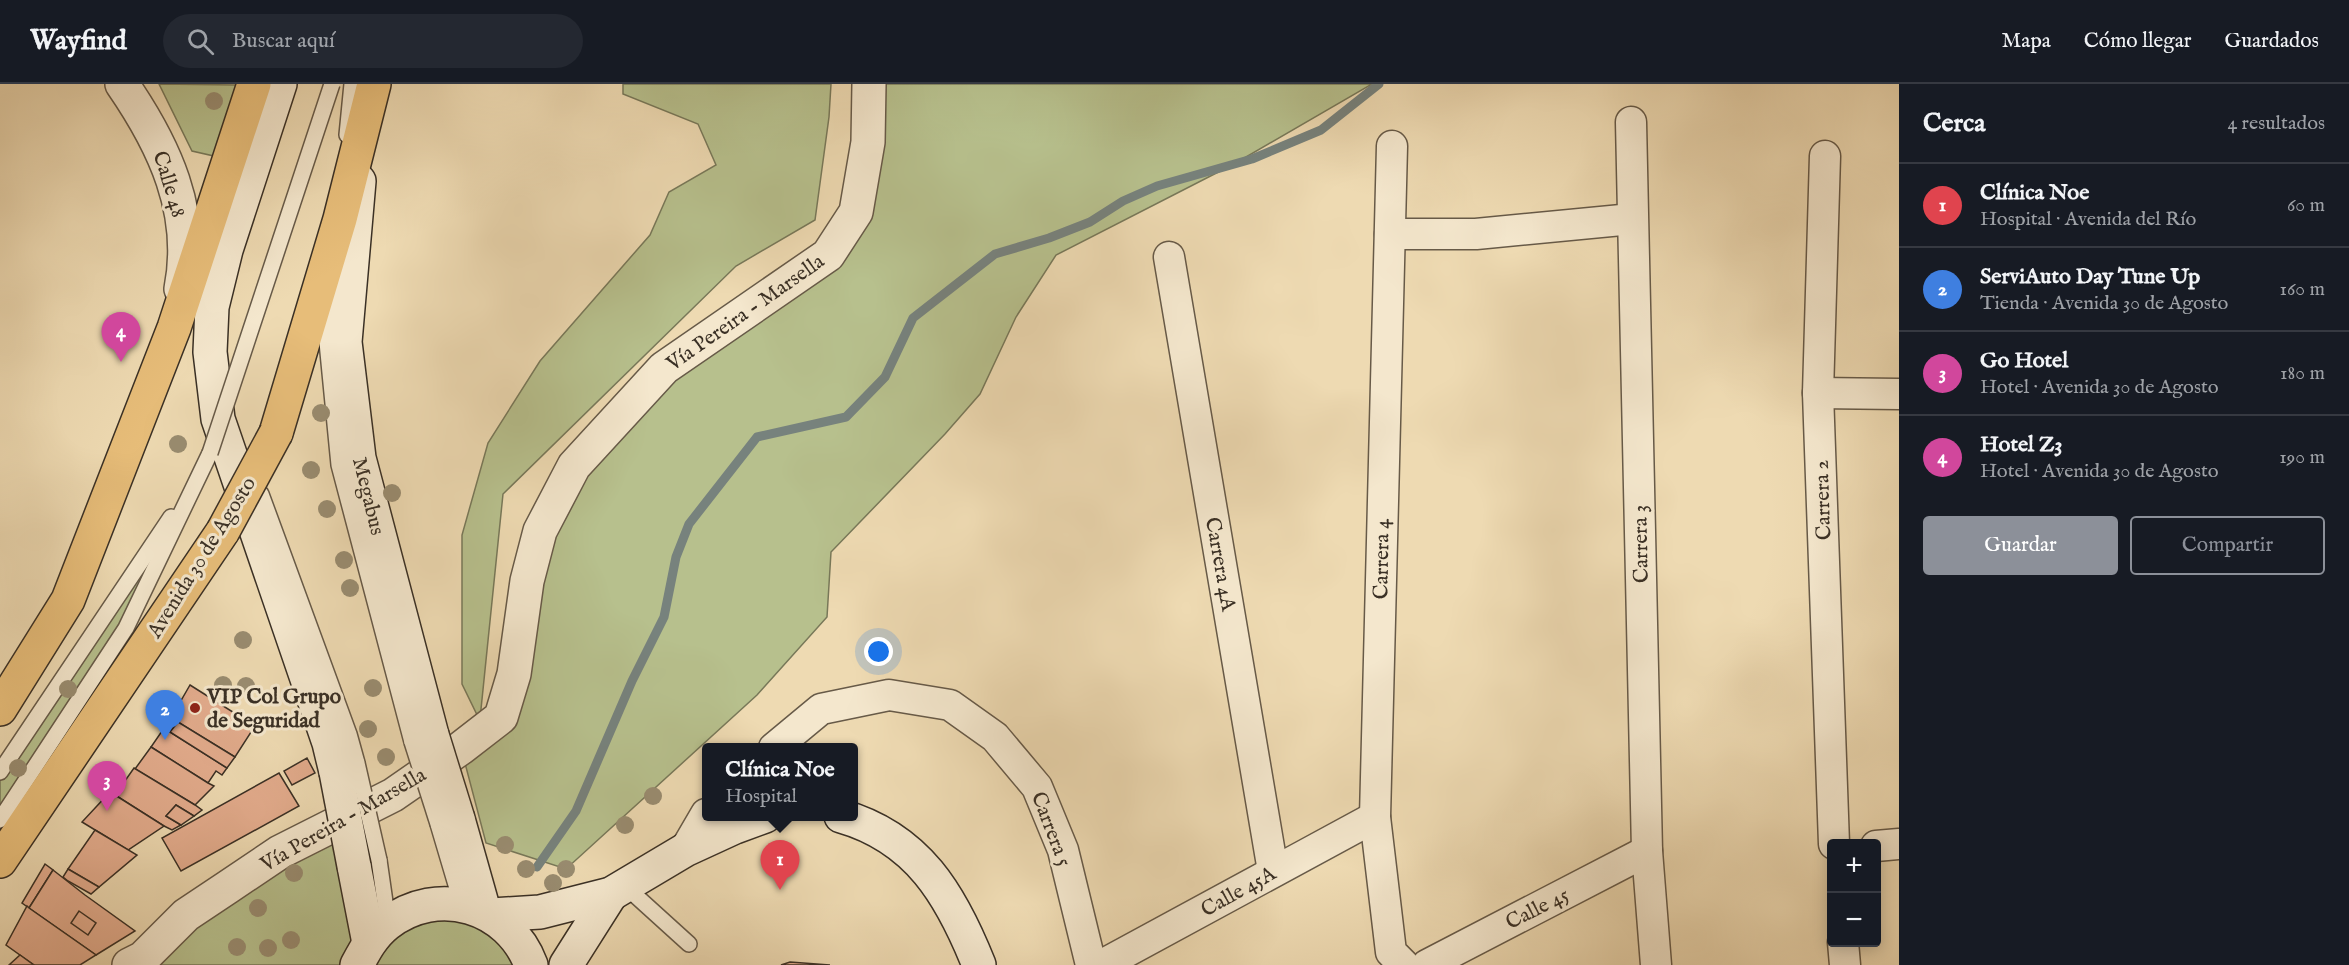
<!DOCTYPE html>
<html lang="es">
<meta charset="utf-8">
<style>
:root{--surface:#171b24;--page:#242831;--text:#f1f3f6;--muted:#9ea1a6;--line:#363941;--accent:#8c9099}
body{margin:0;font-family:"IM FELL English",serif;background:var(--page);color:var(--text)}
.controls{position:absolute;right:18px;bottom:18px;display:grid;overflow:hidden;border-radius:6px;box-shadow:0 3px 15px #0003}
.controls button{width:54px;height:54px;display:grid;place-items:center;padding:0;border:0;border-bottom:2px solid var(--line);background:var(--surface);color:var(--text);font:30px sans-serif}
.you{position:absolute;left:879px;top:568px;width:21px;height:21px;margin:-15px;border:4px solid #fff;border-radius:50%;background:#1a73e8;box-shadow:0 0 0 9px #1a73e833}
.badge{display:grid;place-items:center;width:39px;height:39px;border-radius:50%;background:var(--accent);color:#fff;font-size:20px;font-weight:700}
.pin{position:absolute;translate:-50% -50px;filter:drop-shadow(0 2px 3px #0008)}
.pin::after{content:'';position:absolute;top:32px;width:21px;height:18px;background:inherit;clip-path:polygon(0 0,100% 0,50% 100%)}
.popup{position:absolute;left:702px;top:659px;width:156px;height:78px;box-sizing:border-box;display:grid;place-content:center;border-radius:6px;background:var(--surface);filter:drop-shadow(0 2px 4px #0005);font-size:20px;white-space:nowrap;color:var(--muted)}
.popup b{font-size:22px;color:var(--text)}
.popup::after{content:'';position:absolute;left:50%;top:100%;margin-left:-12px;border:12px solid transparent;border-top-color:var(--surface)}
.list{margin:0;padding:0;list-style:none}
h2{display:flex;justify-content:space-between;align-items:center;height:78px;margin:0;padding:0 24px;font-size:26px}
h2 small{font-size:20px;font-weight:400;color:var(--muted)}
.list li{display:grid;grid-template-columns:39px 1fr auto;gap:18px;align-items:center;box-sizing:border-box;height:84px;padding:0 24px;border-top:2px solid var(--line)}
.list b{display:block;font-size:22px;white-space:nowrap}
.list p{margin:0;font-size:20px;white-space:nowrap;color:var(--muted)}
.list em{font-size:20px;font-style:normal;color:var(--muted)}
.actions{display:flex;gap:12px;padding:18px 24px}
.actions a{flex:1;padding:14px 0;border:2px solid var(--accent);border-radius:6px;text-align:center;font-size:21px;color:var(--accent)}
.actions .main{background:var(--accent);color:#fff}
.icon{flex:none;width:33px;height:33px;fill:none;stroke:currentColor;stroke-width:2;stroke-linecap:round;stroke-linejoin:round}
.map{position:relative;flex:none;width:1899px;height:881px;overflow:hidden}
header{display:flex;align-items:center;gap:36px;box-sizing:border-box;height:84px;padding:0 30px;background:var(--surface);border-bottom:2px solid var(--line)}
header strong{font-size:28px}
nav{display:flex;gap:33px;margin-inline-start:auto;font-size:21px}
.search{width:420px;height:54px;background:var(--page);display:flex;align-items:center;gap:15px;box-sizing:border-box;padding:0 21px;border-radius:33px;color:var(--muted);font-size:22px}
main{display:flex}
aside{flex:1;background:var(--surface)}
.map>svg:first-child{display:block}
</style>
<header>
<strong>Wayfind</strong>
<div class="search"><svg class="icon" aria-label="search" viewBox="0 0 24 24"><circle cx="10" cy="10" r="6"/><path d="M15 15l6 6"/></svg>Buscar aquí</div>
<nav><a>Mapa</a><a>Cómo llegar</a><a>Guardados</a></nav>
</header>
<main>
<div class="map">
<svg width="1899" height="881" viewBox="0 0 1899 881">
<rect width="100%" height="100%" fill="#eedab2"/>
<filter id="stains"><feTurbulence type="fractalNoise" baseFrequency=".00333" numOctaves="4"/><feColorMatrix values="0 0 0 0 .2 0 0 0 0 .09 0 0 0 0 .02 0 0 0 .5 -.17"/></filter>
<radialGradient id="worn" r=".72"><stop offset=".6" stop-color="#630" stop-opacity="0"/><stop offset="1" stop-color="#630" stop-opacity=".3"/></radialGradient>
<g fill="#b7c08d" stroke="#787859" stroke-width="1.5">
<path d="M159,0L236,1L214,72L192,67Z"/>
<path d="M623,0H831L829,33L815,136L736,182L503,410L480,635L514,590L536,463L588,366L829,171L868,58L869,0H1372L1234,80L1056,171L1016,233L980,310L945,350L831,468L827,533L757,611L566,785L486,759L461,664L480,637L462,600V451L488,359L540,277L650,151L669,108L716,81L698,40L623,10Z"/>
<path d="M207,378L126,544L0,736V688Z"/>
<path d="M340,746L369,859L443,819L531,881H148L186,831Z"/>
</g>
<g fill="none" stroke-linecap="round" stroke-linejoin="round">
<path stroke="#77827d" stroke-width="9" d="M537,783L576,727L632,597L664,533L676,473L689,440L757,353L846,333L885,293L913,234L995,170L1049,154L1090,138L1123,117L1157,102L1252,75L1321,46L1379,0"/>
</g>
<g fill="#e3ac8d" stroke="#3a3025" stroke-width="1.5">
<path d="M190,601L255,642L235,673L171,634Z"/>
<path d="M171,634L178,638L170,648L227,684L222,691L216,687L208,699L151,663Z"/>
<path d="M178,638L235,673L227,684L170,648Z"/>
<path d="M151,663L208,699L214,702L195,721L135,685Z"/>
<path d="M307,674L315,689L292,701L284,687Z"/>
<path d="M134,684L195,721L202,726L194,732L176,721L166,732L181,741L172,746L164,742L115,711Z"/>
<path d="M279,689L299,722L181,787L162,754Z"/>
<path d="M110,708L115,711L164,742L128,766L82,738Z"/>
<path d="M176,721L194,732L181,741L166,732Z"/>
<path d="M95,746L137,771L99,803L68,785Z"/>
<path d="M45,780L53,786L29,824L22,819Z"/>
<path d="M68,785L99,803L91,810L68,797L63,793Z"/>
<path d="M53,786L85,811L135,847L96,871L29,824Z"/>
<path d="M27,822L29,824L96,871L80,881H34L6,861Z"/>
<path d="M79,827L96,839L88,851L71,839Z"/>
<path d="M20,871L34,881H9Z"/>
<path d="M790,878L830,881H781Z"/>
</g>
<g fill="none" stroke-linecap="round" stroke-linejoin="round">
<defs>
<g id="service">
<path d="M347,51L352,0"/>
<path d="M332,206L327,258L339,381L412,658"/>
<path d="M261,410L349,650L357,679"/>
<path d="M0,688L171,433"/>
<path d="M0,736L126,544L210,369"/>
<path d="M438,740L462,821"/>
<path d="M379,776L388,839"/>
<path d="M625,802L689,860"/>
</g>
<g id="minor">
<path d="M1631,38L1647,767L1656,881"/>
<path d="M1392,62L1375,733L1391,868L1404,881"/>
<path d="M1825,72L1818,309L1834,760"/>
<path d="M1390,150H1476L1632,135"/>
<path d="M1169,173L1273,787"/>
<path d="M1818,309L1899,310"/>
<path d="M774,664L821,625L889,611L950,621L995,653L1037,703L1063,766L1091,881"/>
<path d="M1876,762L1899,760"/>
<path d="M685,766L706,730"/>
<path d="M1843,858L1845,881"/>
<path d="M1102,881L1375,733"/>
<path d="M1427,881L1647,767"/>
</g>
<g id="tertiary">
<path d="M122,0C164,61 196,128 181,205"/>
<path d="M129,881L143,874L186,831L228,803L280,768L393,711L461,664L501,633L514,590L527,497L540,447L574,382L664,284L828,171L856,128L868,58L869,0"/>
</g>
<g id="secondary">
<path d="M280,0L226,166L212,223L210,268L218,335L329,659L336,688"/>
<path d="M359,97L345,258L359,374L432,651"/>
<path d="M841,732C918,754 951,811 979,881"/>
<path d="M458,735L484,827"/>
<path d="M354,782L369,859"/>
<path d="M492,831L540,828L611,810L685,766L735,743L765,732"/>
<path d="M357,881C365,866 373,851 387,840C438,800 509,822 531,881"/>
<path d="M566,881L611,810"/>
</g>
<g id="primary">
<path d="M276,349L340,135L374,0"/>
<path d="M0,625L68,516L174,244L254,0"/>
<path d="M0,777L223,447"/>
</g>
</defs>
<use href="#service" stroke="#675a48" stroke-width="18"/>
<use href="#minor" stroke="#675a48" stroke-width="33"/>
<use href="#tertiary" stroke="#675a48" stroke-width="36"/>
<use href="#secondary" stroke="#3a3025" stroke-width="36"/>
<use href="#primary" stroke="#3a3025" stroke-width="36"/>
<use href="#service" stroke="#f4e7cd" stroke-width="15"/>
<use href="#minor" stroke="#f4e7cd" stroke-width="30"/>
<use href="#tertiary" stroke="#f4e7cd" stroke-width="33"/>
<use href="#secondary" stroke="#f4e7cd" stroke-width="33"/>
<use href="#primary" stroke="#e7bd79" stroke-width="33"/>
<defs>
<g id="service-bridge">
<path d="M210,369L332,0"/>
<path d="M412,658L438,740"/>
<path d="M357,679L379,776"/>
</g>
<g id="secondary-bridge">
<path d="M432,651L458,735"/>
<path d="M336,688L354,782"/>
</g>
<path id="primary-bridge" d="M223,447L276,349"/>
</defs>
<use href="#service-bridge" stroke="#675a48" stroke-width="18" stroke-linecap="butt"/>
<use href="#secondary-bridge" stroke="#3a3025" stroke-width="36" stroke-linecap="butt"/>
<use href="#primary-bridge" stroke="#3a3025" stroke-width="36" stroke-linecap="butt"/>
<use href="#service-bridge" stroke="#f4e7cd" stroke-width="15"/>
<use href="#secondary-bridge" stroke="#f4e7cd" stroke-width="33"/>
<use href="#primary-bridge" stroke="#e7bd79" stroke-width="33"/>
</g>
<g fill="#998c70">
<circle cx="214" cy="17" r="9"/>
<circle cx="321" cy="329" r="9"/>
<circle cx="178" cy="360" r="9"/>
<circle cx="311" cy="386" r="9"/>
<circle cx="392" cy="409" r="9"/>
<circle cx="327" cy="425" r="9"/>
<circle cx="344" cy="476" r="9"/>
<circle cx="350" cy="504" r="9"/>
<circle cx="243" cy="556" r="9"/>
<circle cx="223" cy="601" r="9"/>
<circle cx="246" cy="602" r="9"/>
<circle cx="373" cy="604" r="9"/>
<circle cx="68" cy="605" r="9"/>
<circle cx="368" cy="645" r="9"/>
<circle cx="386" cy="673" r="9"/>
<circle cx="18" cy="684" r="9"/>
<circle cx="653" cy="712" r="9"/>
<circle cx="625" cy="741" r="9"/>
<circle cx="505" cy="761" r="9"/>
<circle cx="526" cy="785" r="9"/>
<circle cx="566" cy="785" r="9"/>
<circle cx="294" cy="789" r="9"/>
<circle cx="553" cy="799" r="9"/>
<circle cx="258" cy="824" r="9"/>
<circle cx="291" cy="856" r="9"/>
<circle cx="237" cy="863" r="9"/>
<circle cx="268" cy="864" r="9"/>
</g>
<circle fill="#8f2418" stroke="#f4e7cd" stroke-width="2" cx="195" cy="624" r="6"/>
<g text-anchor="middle" stroke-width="6" stroke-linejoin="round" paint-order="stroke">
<g font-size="21" fill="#3a3025" stroke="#f4e7cd">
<text transform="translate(170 100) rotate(73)" y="7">Calle 48</text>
<text transform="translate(745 228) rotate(-35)" y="7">Vía Pereira - Marsella</text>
<text transform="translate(369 412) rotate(76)" y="7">Megabus</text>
<text transform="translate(1822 416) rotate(-92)" y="7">Carrera 2</text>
<text transform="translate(1640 460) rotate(-91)" y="7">Carrera 3</text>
<text transform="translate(201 473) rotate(-58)" y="7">Avenida 30 de Agosto</text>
<text transform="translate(1381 475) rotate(-89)" y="7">Carrera 4</text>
<text transform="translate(1221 480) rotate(80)" y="7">Carrera 4A</text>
<text transform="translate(343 735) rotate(-30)" y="7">Vía Pereira - Marsella</text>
<text transform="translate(1052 745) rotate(69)" y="7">Carrera 5</text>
<text transform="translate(1238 807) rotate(-29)" y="7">Calle 45A</text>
<text transform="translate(1537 824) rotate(-27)" y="7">Calle 45</text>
</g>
<g font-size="21" font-weight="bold" fill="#3a3025" stroke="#f4e7cd" text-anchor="start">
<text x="207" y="619">VIP Col Grupo<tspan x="207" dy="24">de Seguridad</tspan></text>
</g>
</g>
<rect width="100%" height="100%" filter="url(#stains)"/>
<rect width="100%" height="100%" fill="url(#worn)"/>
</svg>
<div class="controls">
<button>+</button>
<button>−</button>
</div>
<div class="you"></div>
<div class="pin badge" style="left:780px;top:806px;background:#e0444e">1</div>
<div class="popup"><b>Clínica Noe</b>Hospital</div>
<div class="pin badge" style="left:165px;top:656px;background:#3f7fe0">2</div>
<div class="pin badge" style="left:107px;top:727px;background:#d1479c">3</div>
<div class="pin badge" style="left:121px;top:278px;background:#d1479c">4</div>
</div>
<aside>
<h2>Cerca<small>4 resultados</small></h2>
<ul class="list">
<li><span class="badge" style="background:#e0444e">1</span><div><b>Clínica Noe</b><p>Hospital · Avenida del Río</p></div><em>60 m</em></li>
<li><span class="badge" style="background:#3f7fe0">2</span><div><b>ServiAuto Day Tune Up</b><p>Tienda · Avenida 30 de Agosto</p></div><em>160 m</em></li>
<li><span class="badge" style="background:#d1479c">3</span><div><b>Go Hotel</b><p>Hotel · Avenida 30 de Agosto</p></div><em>180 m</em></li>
<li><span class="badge" style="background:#d1479c">4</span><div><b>Hotel Z3</b><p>Hotel · Avenida 30 de Agosto</p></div><em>190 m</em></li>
</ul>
<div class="actions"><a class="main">Guardar</a><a>Compartir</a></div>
</aside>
</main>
